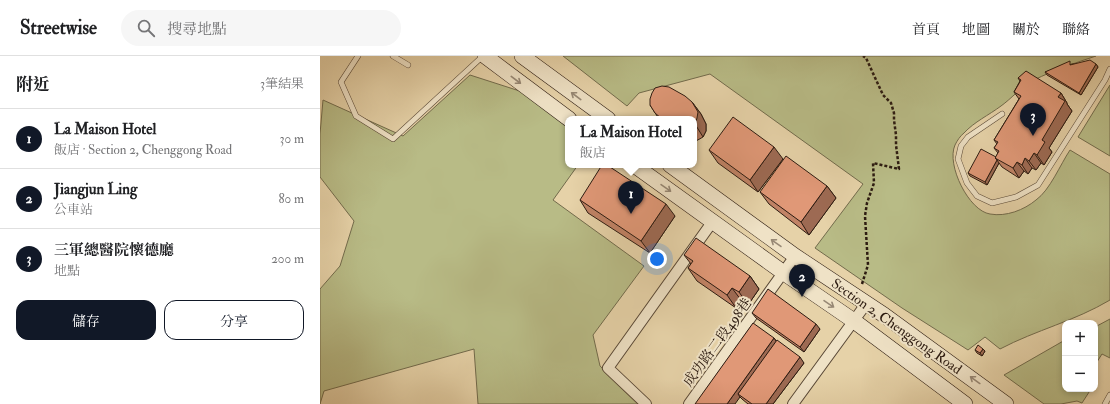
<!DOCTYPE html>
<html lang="zh-TW">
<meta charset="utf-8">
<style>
:root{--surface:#fff;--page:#f6f6f6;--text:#202124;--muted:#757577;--line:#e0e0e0;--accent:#111827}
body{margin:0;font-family:"IM FELL Double Pica","Noto Serif TC",serif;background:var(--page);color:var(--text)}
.controls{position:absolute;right:12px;bottom:12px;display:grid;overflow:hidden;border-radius:8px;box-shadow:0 2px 6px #0003}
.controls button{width:36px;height:36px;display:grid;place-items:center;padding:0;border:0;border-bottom:1px solid var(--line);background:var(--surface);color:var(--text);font:20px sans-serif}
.you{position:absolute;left:337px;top:203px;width:14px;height:14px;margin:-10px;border:3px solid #fff;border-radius:50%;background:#1a73e8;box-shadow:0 0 0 6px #1a73e833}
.badge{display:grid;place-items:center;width:26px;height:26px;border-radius:50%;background:var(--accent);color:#fff;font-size:13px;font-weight:700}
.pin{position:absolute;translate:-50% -33px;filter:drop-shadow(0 1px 2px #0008)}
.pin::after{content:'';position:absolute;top:21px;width:14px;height:12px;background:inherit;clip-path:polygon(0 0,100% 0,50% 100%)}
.popup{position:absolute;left:245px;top:60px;width:132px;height:52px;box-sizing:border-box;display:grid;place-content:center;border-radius:8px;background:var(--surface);filter:drop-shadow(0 1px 3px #0005);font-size:13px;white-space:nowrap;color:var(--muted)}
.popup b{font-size:15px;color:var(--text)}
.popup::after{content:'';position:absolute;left:50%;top:100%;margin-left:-8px;border:8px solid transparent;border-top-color:var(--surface)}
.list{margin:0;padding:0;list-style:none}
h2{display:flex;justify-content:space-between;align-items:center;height:52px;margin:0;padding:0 16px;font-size:17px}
h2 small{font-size:13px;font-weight:400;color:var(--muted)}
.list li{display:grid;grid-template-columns:26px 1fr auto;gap:12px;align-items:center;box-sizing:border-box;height:60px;padding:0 16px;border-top:1px solid var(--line)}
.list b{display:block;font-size:15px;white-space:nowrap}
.list p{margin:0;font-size:13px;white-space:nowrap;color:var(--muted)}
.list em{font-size:13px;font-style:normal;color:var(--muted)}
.actions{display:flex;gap:8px;padding:12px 16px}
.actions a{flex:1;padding:9px 0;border:1px solid var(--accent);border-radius:12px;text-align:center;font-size:14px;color:var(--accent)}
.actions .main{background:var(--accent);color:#fff}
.icon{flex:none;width:22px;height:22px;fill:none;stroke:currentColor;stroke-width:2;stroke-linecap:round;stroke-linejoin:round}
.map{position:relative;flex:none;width:790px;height:348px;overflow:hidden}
header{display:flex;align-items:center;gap:24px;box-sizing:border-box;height:56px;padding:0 20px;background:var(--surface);border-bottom:1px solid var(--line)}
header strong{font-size:19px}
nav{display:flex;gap:22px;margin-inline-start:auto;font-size:14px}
.search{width:280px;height:36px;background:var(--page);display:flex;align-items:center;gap:10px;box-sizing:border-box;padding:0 14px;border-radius:22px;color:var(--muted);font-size:15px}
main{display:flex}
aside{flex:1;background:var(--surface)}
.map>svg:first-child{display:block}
</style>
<header>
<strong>Streetwise</strong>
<div class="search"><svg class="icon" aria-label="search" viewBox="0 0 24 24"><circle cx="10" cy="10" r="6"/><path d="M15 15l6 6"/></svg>搜尋地點</div>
<nav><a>首頁</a><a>地圖</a><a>關於</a><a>聯絡</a></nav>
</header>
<main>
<aside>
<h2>附近<small>3筆結果</small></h2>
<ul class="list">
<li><span class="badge">1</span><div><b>La Maison Hotel</b><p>飯店 · Section 2, Chenggong Road</p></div><em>30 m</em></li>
<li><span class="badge">2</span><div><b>Jiangjun Ling</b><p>公車站</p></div><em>80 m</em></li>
<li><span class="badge">3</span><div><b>三軍總醫院懷德廳</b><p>地點</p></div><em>200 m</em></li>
</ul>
<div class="actions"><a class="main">儲存</a><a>分享</a></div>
</aside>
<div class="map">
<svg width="790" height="348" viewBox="0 0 790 348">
<rect width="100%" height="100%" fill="#e6d2a8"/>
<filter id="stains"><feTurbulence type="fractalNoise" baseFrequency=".005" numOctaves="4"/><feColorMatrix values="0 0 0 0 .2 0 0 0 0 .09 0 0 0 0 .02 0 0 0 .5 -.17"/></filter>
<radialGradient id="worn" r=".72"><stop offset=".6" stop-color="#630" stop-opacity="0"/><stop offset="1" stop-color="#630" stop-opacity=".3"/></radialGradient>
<g fill="#b8bb86" stroke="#726b4c">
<path d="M243,0H776C755,7 734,14 714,24C703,29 691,43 681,50C669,59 654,66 644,77C640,80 637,85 635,89C626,109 649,155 670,158C686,161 704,154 716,144C730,134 740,109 750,94L790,118V244C755,265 716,274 680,293L665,281L648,294L582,252L495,192L543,128L390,18L319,37L307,50Z"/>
<path d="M150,19L209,38L248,70V109H258L233,144L324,210L273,279L280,310L320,348H158L154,293L4,335L0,348V233L20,210L34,165L0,121V78L3,44L83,80Z"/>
<path d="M790,29V100L758,81Z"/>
<path d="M790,263V302L782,298L775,309V271Z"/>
<path d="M745,284V333H771L762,347L757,345L741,348H724L684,319Z"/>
</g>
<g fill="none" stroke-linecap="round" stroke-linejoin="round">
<defs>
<g id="service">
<path d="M38,0L21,26L36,60L73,83L163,0"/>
<path d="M73,0L88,9"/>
<path d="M682,58L648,81L641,90L638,103L647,127L657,140L672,147L696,141L718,129L785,24L790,13"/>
<path d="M785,348L790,339"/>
</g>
<g id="minor">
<path d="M326,348L288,312L393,165"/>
<path d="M369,348L475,200"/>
<path d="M473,348L546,248"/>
</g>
<g id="secondary">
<path d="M165,0L249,63"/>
<path d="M202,0L288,63"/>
<path d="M314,109L464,217L534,265L645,348"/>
<path d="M350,109L475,200L564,259L686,348"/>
</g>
</defs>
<use href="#service" stroke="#5a4937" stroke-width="6"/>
<use href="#minor" stroke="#5a4937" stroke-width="12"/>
<use href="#secondary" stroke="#2c1b11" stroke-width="16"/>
<path stroke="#2c1b11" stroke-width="2.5" stroke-dasharray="3 2" stroke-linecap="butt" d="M542,228L548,209L545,160L547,147L554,127L553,107L579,113L576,89V79L574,64V57L571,47L563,39L546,2L543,0"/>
<use href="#service" stroke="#efe2c6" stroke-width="5"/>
<use href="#minor" stroke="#efe2c6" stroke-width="10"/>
<use href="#secondary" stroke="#efe2c6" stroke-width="15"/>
</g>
<g fill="#c18366" stroke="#2c1b11">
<path d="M752,8H776L778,11L761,39L727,19L725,16Z"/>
<path d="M698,22L741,37L747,47V48L752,55L729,92L732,96L724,109L721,107L716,114L712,112L708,118L704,115L699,122L682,111L679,107L667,129L650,120L648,117L676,101L678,97L674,92L677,88L674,84L699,43L694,36L700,25Z"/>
<path d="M372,46L381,58L386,68V75L383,81L376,85H374V63H339L330,49Z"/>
<path d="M389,94L463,103L438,136L398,107Z"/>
<path d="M507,130L516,142L489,179L449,148L440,136Z"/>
<path d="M260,144L355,160L330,197L268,157Z"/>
<path d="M364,199L430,220L439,233L428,249L421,244L416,252L377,225L368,212L371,208Z"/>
<path d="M432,257L500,273L484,296L436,262Z"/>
<path d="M454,282L457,286L484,307L453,348H428L422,343L420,341L375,348Z"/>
<path d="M655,294L665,295L662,300L657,297Z"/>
</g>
<g fill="#9d6a53" stroke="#2c1b11">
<path d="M776,8L778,11L761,39L759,37Z"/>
<path d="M741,37L747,47V48L752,55L729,92L732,96L724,109L717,99L722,84L738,41Z"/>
<path d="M372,46L381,58L386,68V75L383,81L375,68Z"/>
<path d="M454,91L463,103L438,136L430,124Z"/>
<path d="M714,97L721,107L716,114L709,105Z"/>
<path d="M705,102L712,112L708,118L702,109Z"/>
<path d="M677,104L679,107L667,129L665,126Z"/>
<path d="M697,106L704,115L699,122L693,112Z"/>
<path d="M507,130L516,142L489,179L481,166Z"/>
<path d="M346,148L355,160L330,197L321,185Z"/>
<path d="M430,220L439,233L428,249L419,236Z"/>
<path d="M412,232L421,244L416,252L407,239Z"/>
<path d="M496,268L500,273L484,296L480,291Z"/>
<path d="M454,282L458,288L418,338L420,341L415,348H407Z"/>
<path d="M663,293L665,295L662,300L660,297Z"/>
<path d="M480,301L484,307L453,348H446Z"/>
</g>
<g fill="#e09877" stroke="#2c1b11">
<path d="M770,4L776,8L759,37L725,16L750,5V9Z"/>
<path d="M706,15L741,37L738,41L745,45L722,84L725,86L717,99L714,97L709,105L705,102L702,109L697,106L693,112L675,102L679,95L674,92L678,86L674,84L701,40L694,36L701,24L698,22Z"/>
<path d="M342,30L349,31L365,40L372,46L378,56L377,62L375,68L374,69V63H342L335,57L330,49V43L332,37L335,32Z"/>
<path d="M413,61L454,91L430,124L389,94Z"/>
<path d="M661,93L676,101L675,102L677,104L665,126L648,117Z"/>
<path d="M466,100L507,130L481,166L440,136Z"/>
<path d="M282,109H287L346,148L321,185L260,144Z"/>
<path d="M376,182L430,220L419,236L412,232L407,239L368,212L373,205L364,199Z"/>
<path d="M448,233L496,268L480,291L432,257Z"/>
<path d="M433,267L454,282L407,348H375Z"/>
<path d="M457,284L480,301L446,348H432L418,338Z"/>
<path d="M658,289L663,293L660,297L655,294Z"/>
</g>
<defs><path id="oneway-shaft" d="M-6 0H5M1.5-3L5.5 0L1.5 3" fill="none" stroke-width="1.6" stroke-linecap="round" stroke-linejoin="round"/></defs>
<g stroke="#978875">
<use href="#oneway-shaft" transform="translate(196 24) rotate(37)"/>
<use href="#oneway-shaft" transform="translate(256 40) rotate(-143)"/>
<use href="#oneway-shaft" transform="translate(346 132) rotate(35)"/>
<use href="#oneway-shaft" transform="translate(456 187) rotate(-145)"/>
<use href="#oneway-shaft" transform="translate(509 248) rotate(34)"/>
<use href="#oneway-shaft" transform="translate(655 324) rotate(-144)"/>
</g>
<g text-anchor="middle" stroke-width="4" stroke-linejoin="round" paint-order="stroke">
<g font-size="14" fill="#2c1b11" stroke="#efe2c6">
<text transform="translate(577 270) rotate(35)" y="5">Section 2, Chenggong Road</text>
<text transform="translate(397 286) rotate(-54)" y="5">成功路二段498巷</text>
</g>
</g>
<rect width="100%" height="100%" filter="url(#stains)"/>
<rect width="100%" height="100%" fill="url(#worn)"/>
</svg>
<div class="controls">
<button>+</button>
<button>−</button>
</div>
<div class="you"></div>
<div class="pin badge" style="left:311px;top:158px">1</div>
<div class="popup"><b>La Maison Hotel</b>飯店</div>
<div class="pin badge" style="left:482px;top:241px">2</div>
<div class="pin badge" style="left:713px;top:80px">3</div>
</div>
</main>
